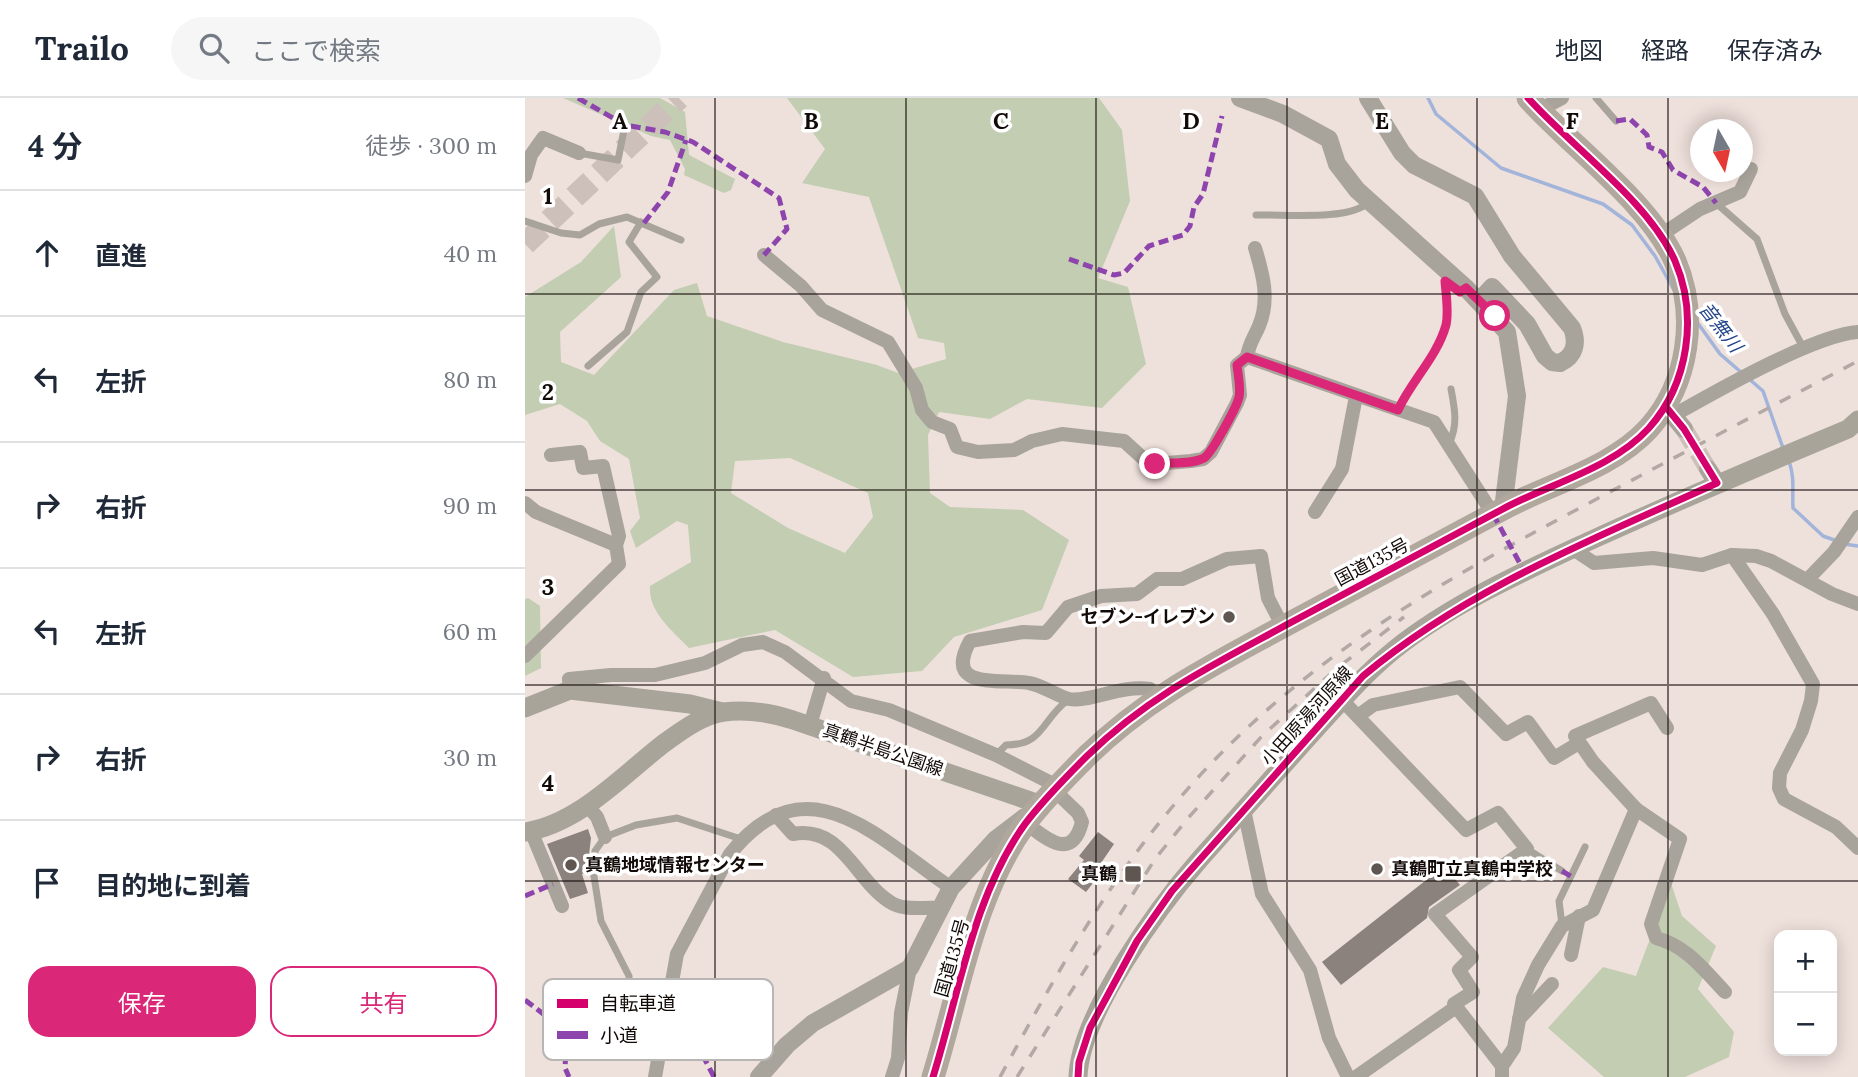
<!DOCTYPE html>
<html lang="ja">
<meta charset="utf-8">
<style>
:root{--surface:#fff;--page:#f6f6f7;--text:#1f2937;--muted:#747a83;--line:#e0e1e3;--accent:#db2777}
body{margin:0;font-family:Lora,"Noto Sans JP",serif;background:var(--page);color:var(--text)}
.controls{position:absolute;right:21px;bottom:21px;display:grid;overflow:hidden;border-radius:14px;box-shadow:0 4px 18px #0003}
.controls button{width:63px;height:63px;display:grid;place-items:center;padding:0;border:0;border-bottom:2px solid var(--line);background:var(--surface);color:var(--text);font:35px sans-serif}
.compass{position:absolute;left:1165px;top:21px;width:63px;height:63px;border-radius:50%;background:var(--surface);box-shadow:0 4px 18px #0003;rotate:171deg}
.stop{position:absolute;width:21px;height:21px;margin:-16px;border:5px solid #db2777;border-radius:50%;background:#fff}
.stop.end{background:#db2777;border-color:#fff;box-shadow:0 2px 7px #0008}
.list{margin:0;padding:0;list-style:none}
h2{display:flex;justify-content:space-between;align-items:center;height:91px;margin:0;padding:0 28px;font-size:30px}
h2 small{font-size:23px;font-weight:400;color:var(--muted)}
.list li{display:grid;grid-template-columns:46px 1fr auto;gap:21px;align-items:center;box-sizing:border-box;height:126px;padding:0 28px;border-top:2px solid var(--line)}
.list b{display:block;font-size:26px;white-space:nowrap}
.list em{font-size:23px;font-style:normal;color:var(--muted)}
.actions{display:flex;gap:14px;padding:21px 28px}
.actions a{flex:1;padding:16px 0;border:2px solid var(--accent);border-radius:21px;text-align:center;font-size:24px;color:var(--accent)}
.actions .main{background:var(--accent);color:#fff}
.icon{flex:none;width:38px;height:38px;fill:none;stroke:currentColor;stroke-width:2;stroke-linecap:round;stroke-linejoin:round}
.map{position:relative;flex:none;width:1333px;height:979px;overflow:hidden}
header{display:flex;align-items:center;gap:42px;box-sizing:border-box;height:98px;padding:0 35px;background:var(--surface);border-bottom:2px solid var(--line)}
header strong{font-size:33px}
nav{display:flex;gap:38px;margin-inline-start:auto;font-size:24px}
.search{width:490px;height:63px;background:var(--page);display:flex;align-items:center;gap:18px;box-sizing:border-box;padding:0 24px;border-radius:38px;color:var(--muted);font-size:26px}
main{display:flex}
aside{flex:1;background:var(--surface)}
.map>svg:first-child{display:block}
</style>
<header>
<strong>Trailo</strong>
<div class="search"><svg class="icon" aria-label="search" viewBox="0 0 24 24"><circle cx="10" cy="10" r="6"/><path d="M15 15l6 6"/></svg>ここで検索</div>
<nav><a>地図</a><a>経路</a><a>保存済み</a></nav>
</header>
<main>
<aside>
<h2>4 分<small>徒歩 · 300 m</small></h2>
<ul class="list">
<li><svg class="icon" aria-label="ahead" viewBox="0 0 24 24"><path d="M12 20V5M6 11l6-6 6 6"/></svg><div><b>直進</b></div><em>40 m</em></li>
<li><svg class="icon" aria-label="left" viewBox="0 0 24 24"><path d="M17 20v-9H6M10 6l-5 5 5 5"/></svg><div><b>左折</b></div><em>80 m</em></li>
<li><svg class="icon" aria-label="right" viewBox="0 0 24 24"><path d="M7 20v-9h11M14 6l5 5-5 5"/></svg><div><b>右折</b></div><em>90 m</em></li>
<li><svg class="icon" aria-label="left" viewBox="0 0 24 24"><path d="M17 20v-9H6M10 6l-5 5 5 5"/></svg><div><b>左折</b></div><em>60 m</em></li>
<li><svg class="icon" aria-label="right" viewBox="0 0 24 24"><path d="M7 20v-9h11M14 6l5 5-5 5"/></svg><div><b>右折</b></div><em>30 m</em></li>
<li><svg class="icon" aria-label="arrive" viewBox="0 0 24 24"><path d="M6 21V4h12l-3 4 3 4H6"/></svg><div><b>目的地に到着</b></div></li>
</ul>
<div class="actions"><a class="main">保存</a><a>共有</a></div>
</aside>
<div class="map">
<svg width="1333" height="979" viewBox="0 0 1333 979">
<rect width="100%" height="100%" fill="#eee0db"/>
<g fill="#c2cdb2" fill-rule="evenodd">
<path d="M38,0H135L160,14L164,57L210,81L206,92L199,95L159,77L160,71L145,42L126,38Z"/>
<path d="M262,0H574L597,32L605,103L573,180L603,189L621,266L577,310L502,301L465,321L414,314L403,337L405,395L425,409L498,412L544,442L517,512L429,539L397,573L328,579L250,532L164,550C148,533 123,514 125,488L166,464L163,427L152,423L111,450L105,433L115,420L104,361L75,343L62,323L35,306L0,317V199L56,164L89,128L96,179L35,234L36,264L69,277L149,192L172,185L182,218L258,244L352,267L373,275L421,261L419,245L393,240L344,99L277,85L300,51ZM265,360L343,395L348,419L320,455L263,430L206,395L210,363Z"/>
<path d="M3,500L15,508L16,570L0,578V501Z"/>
<path d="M1146,785L1157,818L1191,848L1173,891L1209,934L1204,959L1160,979H1079L1023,930L1078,869L1111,878Z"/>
</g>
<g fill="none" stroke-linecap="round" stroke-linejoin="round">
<g stroke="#a3b4da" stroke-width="3.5">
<path d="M903,0L911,16L976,70L1078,106L1107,127L1130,158L1149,192"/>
<path d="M1172,224L1195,256L1217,275"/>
<path d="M1223,280L1238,293L1258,350"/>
<path d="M1264,363C1270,381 1267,392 1268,410L1298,438L1312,443"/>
<path d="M1319,446L1333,448"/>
</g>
</g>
<g fill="#8b827d">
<path d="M63,731L66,740L62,774L57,776L63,795L45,801L22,746Z"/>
<path d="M573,734L589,746L574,768L579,771L561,794L543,781L559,762L554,758Z"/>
<path d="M919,768L935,787L904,809L902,820L816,887L797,864Z"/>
</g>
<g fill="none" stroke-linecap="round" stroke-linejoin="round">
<path stroke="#cdc0bb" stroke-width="18" stroke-dasharray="18 9" stroke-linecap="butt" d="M1159,331L1183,371"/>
<path stroke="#cdc0bb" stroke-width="23" stroke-dasharray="23 11" stroke-linecap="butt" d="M0,146L154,0"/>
<g stroke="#a8a49b" stroke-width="7">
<path d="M1071,0L1091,23"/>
<path d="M54,55L93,62L100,27"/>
<path d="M1191,105L1232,141L1260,216L1279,251"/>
<path d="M731,117C759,116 822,123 843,105"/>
<path d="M0,123L36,135L55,137L74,126L102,119L156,142"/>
<path d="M63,268L102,234L116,194L132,179L104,144L116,124"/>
<path d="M873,311C887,282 913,258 921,227C924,214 921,196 920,183L929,189"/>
<path d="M924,346C933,327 930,312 926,291"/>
<path d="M471,657L481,647C519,647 516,622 543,602"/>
<path d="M1002,751L1037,773"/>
<path d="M1037,827L1034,803L1060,749"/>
<path d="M133,957L105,946L104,878L76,823L68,772L70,753L80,739L111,727L152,720L216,741"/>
</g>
<g stroke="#a8a49b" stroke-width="14">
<path d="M1014,12L1037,0"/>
<path d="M0,78L6,57L18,40L54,55"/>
<path d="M1136,137L1175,111L1215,94L1226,71"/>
<path d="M239,157L276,188L297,212L363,244L391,290L397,312L407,324L425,331L432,349L453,354L489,352L507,343L537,336L599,343L621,363L630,366L666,363L678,361L686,354L712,305L715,297L712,267L722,259L909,324L968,416"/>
<path d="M722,259C724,245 729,240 734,228C745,202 738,176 730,150"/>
<path d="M1149,317C1190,294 1289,237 1333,234"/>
<path d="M0,405L11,414L91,447"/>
<path d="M790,414L817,371L831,298"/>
<path d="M1048,451L1069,465L1128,460L1177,467L1207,457L1231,458L1246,463L1307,496L1333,506"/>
<path d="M1207,457L1248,516L1288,586L1286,603L1277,632L1255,675L1254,690L1259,701L1311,729L1333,750"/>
<path d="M1283,481L1309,454L1333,419"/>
<path d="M0,558L94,466L91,447L94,438L78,368L58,370L55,354L26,357"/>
<path d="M45,592L44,581L86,577H130L180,565L217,547L238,544L260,554L326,603L364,612L471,657L534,689"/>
<path d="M631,600L625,591C598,586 563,605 544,601C534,599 517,587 504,585C478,580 417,594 445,543L498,534L521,535L543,509L576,498L612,496L632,481H657L702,461L736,458L743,500L758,529"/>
<path d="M817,602L941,732L973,715L1002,751L910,816L947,859L934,872L948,894L929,906L977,968"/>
<path d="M833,618L848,607L935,589L981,636L1003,624L1029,660L1054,645"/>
<path d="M285,627L299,580"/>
<path d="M61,706L72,719L80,739"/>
<path d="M1111,711L1155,741L1126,826L1131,840C1162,848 1179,872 1200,894"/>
<path d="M719,712L737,796L785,872L804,940L823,979"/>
<path d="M251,717L268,736C317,727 330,782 365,804C378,813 398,809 413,810"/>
<path d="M501,725C522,742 547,763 557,724L553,715L530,693"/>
<path d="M6,733L37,808"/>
<path d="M1046,857L1054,818"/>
<path d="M994,921L1027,886"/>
<path d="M130,979L152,856L205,756C281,660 353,740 426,790"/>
<path d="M367,979L373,960L376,915L385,870"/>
<path d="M831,979L931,909"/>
<path d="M977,979V968L989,950L998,900L1013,867L1037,828L1068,812L1111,711L1068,664L1050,638L1126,605L1142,630"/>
</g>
<g stroke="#a8a49b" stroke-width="18">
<path d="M715,0L758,16L804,41L812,66L832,92L941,190L982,234L992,298L978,411"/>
<path d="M843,0L877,55L889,67L950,98L987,158L1047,230C1053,245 1050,258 1035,265L1027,264L1020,258L1002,226L967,189L954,203"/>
<path d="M1141,309L1159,331"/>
<path d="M1183,371L1192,385"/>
<path d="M234,979L262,947L288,925L385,870L426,790L470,742L500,719"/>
</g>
<g stroke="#a8a49a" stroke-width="19">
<path d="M0,610L45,592L165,606L197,614"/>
<path d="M0,734C53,726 97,678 138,646C156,633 177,617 199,614C222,611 246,615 268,622L517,707"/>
<path d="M553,979C555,916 634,808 675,761C710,722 745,682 780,643C809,611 836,579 869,552C929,504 1002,472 1071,440C1155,402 1239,366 1323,331L1333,322"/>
</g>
<path stroke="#b0a79d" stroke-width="23" d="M408,979C434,896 448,798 500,726C518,702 541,679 562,658C625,597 688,567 763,526C834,488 905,450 976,412C1023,386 1087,371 1124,330C1164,285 1173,217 1150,163C1124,104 1047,49 1003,0"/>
<g stroke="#b2a9a4" stroke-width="3.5" stroke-dasharray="12 12" stroke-linecap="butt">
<path d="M475,979C527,884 578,791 648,708C761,573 900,492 1053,411C1146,361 1240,312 1333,263"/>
<path d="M492,979L630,761L664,719L737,638L811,571L879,519"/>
</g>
<g stroke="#8e44ad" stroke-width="5" stroke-dasharray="10 5" stroke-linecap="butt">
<path d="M53,0L100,27L140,34L168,44L254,100L262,131L239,157"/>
<path d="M1091,23L1105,21L1122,37L1124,49L1137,54L1148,72L1178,89L1191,105"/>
<path d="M119,125L143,94L161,42"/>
<path d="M544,161L589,177L599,175L624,148L658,137L665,128L669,109L678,96L697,18"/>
<path d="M968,416L999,473"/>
<path d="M1037,773L1047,779"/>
<path d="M0,798L28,786"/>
<path d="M0,902L42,934L40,970L44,979"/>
<path d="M134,957L177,956"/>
<path d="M189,979L177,956L180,947L191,935L197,903L219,882"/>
</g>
<defs>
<g id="cycleway">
<path d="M408,979C434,896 448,798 500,726C518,702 541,679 562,658C625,597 688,567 763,526C834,488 905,450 976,412C1023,386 1087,371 1124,330C1164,285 1173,217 1150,163C1124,104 1047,49 1003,0"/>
<path d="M553,979L554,964L565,930L612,843L647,793L838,578C943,490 1069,441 1192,385L1159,331L1141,309"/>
</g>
</defs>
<use href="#cycleway" stroke="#fff" stroke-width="11"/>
<use href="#cycleway" stroke="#d6006c" stroke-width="7"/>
</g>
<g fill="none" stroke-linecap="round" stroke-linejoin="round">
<path stroke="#db2777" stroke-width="9" d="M630,366C644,364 666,367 679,360C686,356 712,309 714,299C716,290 713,277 712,267L722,259L873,312C887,282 912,259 921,227C924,214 921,197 920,183L935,194L941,190L970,218"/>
</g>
<path fill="none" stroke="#120a07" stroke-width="2" stroke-opacity="0.55" d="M190,0V979M381,0V979M571,0V979M762,0V979M952,0V979M1143,0V979M0,196H1333M0,392H1333M0,587H1333M0,783H1333"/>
<g fill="#5f5551" stroke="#fff" stroke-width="2.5">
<circle cx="704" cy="519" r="7"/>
<circle cx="46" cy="767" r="7"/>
<circle cx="852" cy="771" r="7"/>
<rect x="599" y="767" width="18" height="18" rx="3.5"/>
</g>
<g text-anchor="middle" stroke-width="7" stroke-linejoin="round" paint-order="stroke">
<g font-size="18" fill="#120a07" stroke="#fff">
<text transform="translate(847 464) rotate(-28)" y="6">国道135号</text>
<text transform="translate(782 618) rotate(-48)" y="6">小田原湯河原線</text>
<text transform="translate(358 652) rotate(19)" y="6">真鶴半島公園線</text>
<text transform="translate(427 860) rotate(-74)" y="6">国道135号</text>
</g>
<g font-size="18" font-weight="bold" fill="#120a07" stroke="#fff" text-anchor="end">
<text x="690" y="525">セブン-イレブン</text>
<text x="60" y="773" text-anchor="start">真鶴地域情報センター</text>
<text x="866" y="777" text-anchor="start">真鶴町立真鶴中学校</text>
<text x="592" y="782">真鶴</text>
</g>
<g font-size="19" font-style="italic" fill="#234589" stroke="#fff">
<text transform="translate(1196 229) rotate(52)" y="7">音無川</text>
</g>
</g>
<rect x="18" y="881" width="230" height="81" rx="10" fill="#fff" stroke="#b8b6b5" stroke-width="2"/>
<rect x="32" y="901" width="31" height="9" fill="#d6006c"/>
<rect x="32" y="933" width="31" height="8" fill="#8e44ad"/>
<g font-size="19" fill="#120a07">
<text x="75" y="912">自転車道</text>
<text x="75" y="944">小道</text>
</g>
<g font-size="23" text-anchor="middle" font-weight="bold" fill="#120a07" stroke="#fff" stroke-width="7" stroke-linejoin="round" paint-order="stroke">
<text x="95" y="31">A</text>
<text x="286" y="31">B</text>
<text x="476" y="31">C</text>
<text x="666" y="31">D</text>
<text x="857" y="31">E</text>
<text x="1047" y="31">F</text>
<text x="23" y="106">1</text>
<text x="23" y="302">2</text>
<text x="23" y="497">3</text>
<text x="23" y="693">4</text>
</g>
</svg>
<div class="controls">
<button>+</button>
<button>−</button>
</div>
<svg class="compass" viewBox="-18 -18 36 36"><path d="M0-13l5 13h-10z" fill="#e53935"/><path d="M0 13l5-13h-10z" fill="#747a83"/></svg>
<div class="stop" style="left:970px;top:218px"></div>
<div class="stop end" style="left:630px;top:366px"></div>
</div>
</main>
